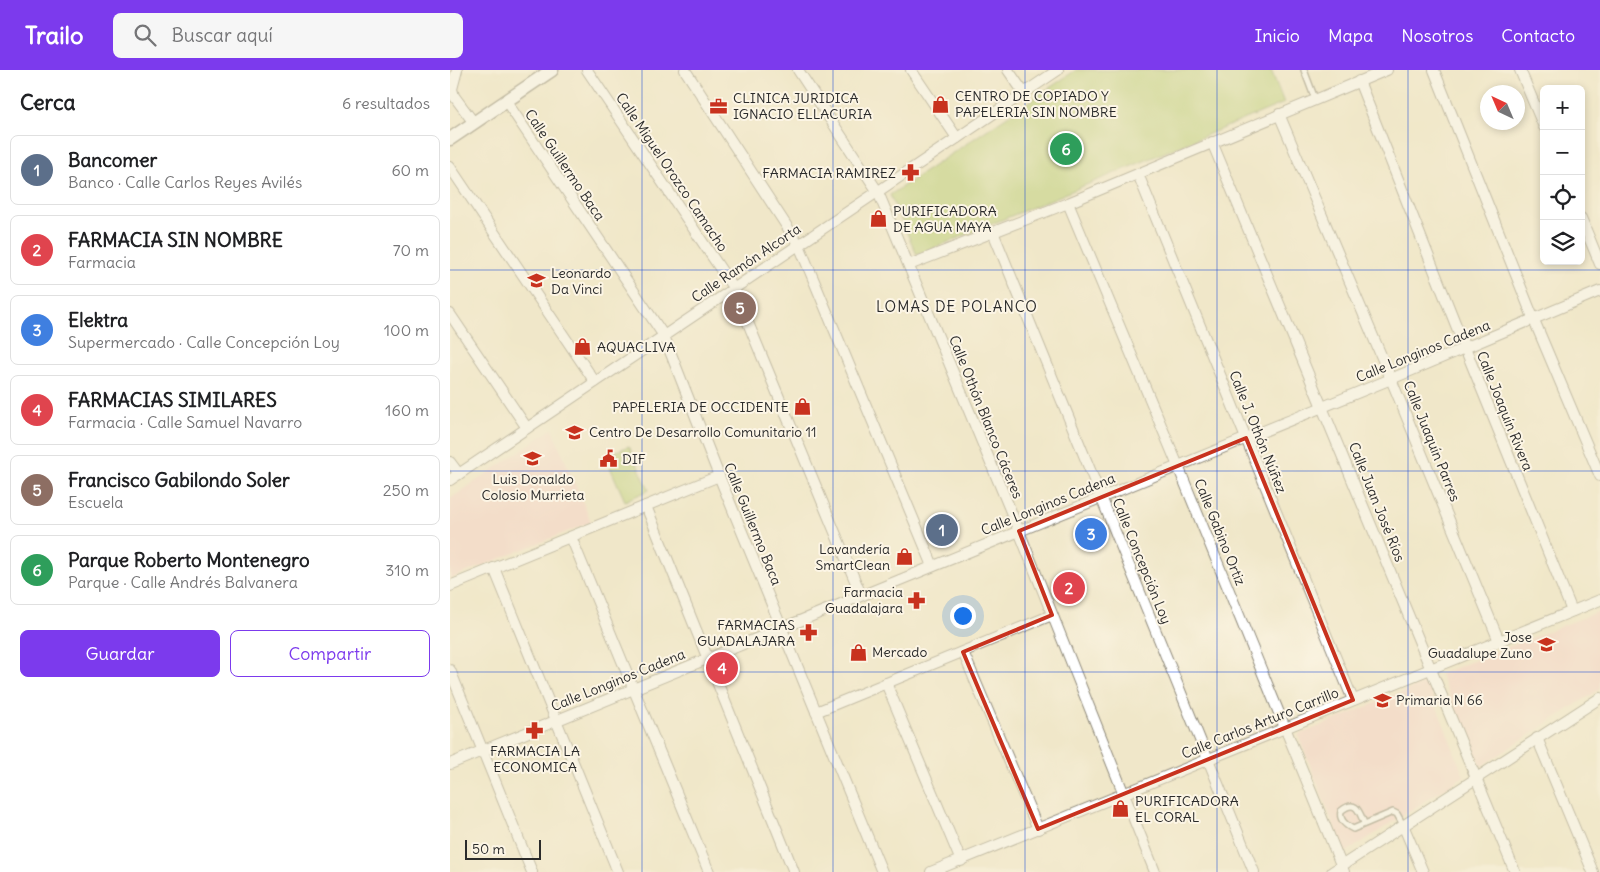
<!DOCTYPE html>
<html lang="es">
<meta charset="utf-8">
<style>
:root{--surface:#fff;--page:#f6f6f6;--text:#202124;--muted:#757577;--line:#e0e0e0;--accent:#7c3aed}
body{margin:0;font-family:Delius,sans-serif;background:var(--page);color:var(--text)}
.controls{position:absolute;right:15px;top:15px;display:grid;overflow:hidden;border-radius:8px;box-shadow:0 2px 8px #0003}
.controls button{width:45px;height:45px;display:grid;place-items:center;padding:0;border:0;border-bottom:1px solid var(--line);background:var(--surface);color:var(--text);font:25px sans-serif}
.compass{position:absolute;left:1030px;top:15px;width:45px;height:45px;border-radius:50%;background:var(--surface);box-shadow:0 2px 8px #0003;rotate:316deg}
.scale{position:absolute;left:15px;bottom:12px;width:76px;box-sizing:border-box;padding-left:5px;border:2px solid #2b2b2b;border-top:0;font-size:14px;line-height:18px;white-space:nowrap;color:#2b2b2b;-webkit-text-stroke:4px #fcf5e5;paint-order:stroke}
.you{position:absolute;left:512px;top:545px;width:18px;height:18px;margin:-12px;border:4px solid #fff;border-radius:50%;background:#1a73e8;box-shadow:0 0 0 8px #1a73e833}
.badge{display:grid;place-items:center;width:32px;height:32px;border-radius:50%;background:var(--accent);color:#fff;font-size:16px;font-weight:700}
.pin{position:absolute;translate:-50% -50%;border:2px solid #fff;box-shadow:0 1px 5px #0006}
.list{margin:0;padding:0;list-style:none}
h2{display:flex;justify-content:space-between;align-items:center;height:65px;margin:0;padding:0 20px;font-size:21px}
h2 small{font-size:16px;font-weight:400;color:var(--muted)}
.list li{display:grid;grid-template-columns:32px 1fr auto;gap:15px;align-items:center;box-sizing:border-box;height:70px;margin:0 10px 10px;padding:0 10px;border:1px solid var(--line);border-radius:8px}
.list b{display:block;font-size:19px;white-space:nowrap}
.list p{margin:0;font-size:16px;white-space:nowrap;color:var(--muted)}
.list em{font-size:16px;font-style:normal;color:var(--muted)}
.actions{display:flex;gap:10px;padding:15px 20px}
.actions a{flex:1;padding:11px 0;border:1px solid var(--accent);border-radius:8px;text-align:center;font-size:18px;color:var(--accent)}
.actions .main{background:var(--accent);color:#fff}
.icon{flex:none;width:28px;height:28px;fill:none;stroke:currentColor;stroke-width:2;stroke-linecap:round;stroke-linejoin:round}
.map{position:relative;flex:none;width:1150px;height:802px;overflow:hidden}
header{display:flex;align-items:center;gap:30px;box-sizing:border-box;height:70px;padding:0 25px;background:var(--accent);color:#fff}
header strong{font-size:24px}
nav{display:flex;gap:28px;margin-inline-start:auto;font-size:18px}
.search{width:350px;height:45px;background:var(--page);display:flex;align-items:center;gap:12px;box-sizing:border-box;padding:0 18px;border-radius:8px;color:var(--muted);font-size:19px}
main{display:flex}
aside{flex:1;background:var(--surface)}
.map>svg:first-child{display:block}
</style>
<header>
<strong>Trailo</strong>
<div class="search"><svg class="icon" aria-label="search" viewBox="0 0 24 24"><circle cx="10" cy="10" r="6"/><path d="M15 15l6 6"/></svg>Buscar aquí</div>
<nav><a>Inicio</a><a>Mapa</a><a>Nosotros</a><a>Contacto</a></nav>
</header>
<main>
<aside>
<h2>Cerca<small>6 resultados</small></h2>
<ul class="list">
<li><span class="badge" style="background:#5c6f8a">1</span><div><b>Bancomer</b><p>Banco · Calle Carlos Reyes Avilés</p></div><em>60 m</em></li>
<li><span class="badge" style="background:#e0444e">2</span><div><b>FARMACIA SIN NOMBRE</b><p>Farmacia</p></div><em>70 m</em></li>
<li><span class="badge" style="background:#3f7fe0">3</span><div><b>Elektra</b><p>Supermercado · Calle Concepción Loy</p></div><em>100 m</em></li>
<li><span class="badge" style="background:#e0444e">4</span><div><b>FARMACIAS SIMILARES</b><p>Farmacia · Calle Samuel Navarro</p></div><em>160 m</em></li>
<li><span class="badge" style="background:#8d6e63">5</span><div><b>Francisco Gabilondo Soler</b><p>Escuela</p></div><em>250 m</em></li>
<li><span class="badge" style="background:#2e9e5b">6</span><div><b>Parque Roberto Montenegro</b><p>Parque · Calle Andrés Balvanera</p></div><em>310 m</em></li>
</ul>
<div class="actions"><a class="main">Guardar</a><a>Compartir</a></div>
</aside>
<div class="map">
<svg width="1150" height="802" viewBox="0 0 1150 802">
<rect width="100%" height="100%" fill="#fcf5e5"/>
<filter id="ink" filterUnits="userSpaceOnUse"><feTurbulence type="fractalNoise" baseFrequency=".02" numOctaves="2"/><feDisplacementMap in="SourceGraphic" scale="10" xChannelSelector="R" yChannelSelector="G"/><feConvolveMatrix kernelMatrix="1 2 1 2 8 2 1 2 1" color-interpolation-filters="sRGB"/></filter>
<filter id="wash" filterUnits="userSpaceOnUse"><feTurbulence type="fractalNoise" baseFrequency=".0096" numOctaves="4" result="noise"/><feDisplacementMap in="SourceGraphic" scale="20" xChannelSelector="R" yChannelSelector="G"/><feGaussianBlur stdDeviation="1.12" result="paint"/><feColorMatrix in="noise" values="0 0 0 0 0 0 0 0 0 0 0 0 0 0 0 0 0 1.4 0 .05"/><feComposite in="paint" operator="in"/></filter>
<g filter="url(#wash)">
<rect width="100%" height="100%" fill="#f0e7c9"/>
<g fill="#f7d0ca">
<path d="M102,359L141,452L0,509V429Z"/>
<path d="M1150,541V619L1030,697L990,604Z"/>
<path d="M977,612L1014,706L895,783L848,665Z"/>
</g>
<g fill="#b6cd72" stroke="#707c4e">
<path d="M626,0H821L834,33L467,185L440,125Z"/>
<path d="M179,376L199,420L175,431L155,386Z"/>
</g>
</g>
<g filter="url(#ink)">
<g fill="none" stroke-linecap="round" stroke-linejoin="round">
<defs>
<g id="service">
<path d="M854,0L865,29"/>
<path d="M914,753C909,741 906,729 891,741C889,749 895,755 903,759L943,742L947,744L953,755"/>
</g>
<g id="minor">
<path d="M7,0L2,19L4,26L24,53"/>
<path d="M137,0L284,219L411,525"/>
<path d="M235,0L349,175L483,496"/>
<path d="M348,0L428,122L569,461L705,802"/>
<path d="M461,0L507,68"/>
<path d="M558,0L574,23"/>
<path d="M984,0L1084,250L1150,406"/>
<path d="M1070,0L1094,57"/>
<path d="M909,11L1015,278L1122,541"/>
<path d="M56,31L214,266L269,406L432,802"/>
<path d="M829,44L941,309L1049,571"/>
<path d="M762,72L1065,802"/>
<path d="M0,97L145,312"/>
<path d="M688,104L903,630"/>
<path d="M618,133L728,396L894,802"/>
<path d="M1131,148L1150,194"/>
<path d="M543,162L804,802"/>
<path d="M459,195L618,133L937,0"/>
<path d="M0,244L77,358"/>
<path d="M0,392L9,404"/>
<path d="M0,410L608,0"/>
<path d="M196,436L344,802"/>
<path d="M121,467L259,802"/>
<path d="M44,498L168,802"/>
<path d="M0,516L269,406"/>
<path d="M513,582L588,759"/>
<path d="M0,600L82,802"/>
<path d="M436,613L511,791"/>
<path d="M366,642L602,545"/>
<path d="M1087,668L1143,802"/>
<path d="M0,694L941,309L1150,221"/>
<path d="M953,755L973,802"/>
<path d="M481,802L1150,530"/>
<path d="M882,802L1150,628"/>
</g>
<path id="tertiary" d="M0,69L102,0"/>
</defs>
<use href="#service" stroke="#8e897a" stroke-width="8"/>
<use href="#minor" stroke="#8e897a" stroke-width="12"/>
<use href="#tertiary" stroke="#8e897a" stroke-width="15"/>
<use href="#service" stroke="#fff" stroke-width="5"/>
<use href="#minor" stroke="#fff" stroke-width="10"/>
<use href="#tertiary" stroke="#fff" stroke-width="12"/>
</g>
</g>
<path d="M0 0H1150V802H0ZM796,368L903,630L588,759L513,582L602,545L569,461Z" fill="#f0e7c9" fill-opacity=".55" fill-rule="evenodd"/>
<path fill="none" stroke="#c8321e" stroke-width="4" stroke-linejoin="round" d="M796,368L903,630L588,759L513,582L602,545L569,461Z"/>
<path fill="none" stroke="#1d4ed8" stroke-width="1" stroke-opacity="0.55" d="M192,0V802M383,0V802M575,0V802M767,0V802M958,0V802M0,200H1150M0,401H1150M0,602H1150"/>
<defs>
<symbol id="shop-bare" viewBox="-9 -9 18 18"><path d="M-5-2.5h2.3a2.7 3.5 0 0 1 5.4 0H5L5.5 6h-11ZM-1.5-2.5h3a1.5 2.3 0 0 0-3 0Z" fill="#c8321e" stroke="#fcf5e5" stroke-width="2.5" paint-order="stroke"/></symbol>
<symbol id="office-bare" viewBox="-9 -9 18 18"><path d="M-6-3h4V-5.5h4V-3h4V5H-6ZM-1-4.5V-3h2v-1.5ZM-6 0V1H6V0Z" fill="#c8321e" stroke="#fcf5e5" stroke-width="2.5" paint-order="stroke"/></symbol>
<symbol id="pharmacy-bare" viewBox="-9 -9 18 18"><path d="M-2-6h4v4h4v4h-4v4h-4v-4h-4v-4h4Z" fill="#c8321e" stroke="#fcf5e5" stroke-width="2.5" paint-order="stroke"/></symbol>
<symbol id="school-bare" viewBox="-9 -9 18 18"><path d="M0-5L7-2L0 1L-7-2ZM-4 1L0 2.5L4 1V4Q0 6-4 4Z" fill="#c8321e" stroke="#fcf5e5" stroke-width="2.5" paint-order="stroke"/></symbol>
<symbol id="civic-bare" viewBox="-9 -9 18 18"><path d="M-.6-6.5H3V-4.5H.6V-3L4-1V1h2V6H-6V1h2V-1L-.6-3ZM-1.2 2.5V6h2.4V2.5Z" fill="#c8321e" stroke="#fcf5e5" stroke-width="2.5" paint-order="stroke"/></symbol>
</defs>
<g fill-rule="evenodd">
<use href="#shop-bare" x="478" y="22" width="25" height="25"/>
<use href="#office-bare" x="256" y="24" width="25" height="25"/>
<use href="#pharmacy-bare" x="448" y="90" width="25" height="25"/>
<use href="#shop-bare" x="416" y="136" width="25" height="25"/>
<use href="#school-bare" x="74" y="198" width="25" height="25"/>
<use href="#shop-bare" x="120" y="264" width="25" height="25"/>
<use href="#shop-bare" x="340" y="324" width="25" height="25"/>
<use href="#school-bare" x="112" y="350" width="25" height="25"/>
<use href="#school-bare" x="70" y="376" width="25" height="25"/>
<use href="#civic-bare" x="146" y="376" width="25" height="25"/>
<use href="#shop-bare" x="442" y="474" width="25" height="25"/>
<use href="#pharmacy-bare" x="454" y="518" width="25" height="25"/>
<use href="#pharmacy-bare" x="346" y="550" width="25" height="25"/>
<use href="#school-bare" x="1084" y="562" width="25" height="25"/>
<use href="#shop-bare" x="396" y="570" width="25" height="25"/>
<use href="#school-bare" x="920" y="618" width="25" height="25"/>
<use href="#pharmacy-bare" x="72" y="648" width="25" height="25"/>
<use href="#shop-bare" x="658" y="726" width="25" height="25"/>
</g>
<g text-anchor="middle" stroke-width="4" stroke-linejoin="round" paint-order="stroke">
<g font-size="14" fill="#2b2b2b" stroke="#fcf5e5" text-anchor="start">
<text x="505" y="31">CENTRO DE COPIADO Y<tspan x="505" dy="16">PAPELERIA SIN NOMBRE</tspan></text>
<text x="283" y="33">CLINICA JURIDICA<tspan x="283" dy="16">IGNACIO ELLACURIA</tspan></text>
<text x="446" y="108" text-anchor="end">FARMACIA RAMIREZ</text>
<text x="443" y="146">PURIFICADORA<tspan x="443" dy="16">DE AGUA MAYA</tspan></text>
<text x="101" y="208">Leonardo<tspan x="101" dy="16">Da Vinci</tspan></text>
<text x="147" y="282">AQUACLIVA</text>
<text x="339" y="342" text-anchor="end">PAPELERIA DE OCCIDENTE</text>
<text x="139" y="367">Centro De Desarrollo Comunitario 11</text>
<text x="172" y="394">DIF</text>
<text x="83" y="414" text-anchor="middle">Luis Donaldo<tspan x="83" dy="16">Colosio Murrieta</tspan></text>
<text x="440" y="484" text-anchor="end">Lavandería<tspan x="440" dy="16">SmartClean</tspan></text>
<text x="453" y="527" text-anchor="end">Farmacia<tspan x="453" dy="16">Guadalajara</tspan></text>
<text x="345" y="560" text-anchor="end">FARMACIAS<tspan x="345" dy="16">GUADALAJARA</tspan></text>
<text x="1082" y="572" text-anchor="end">Jose<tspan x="1082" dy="16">Guadalupe Zuno</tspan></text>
<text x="422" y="587">Mercado</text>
<text x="946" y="635">Primaria N 66</text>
<text x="85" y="686" text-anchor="middle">FARMACIA LA<tspan x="85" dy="16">ECONOMICA</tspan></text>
<text x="685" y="736">PURIFICADORA<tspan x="685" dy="16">EL CORAL</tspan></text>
</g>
<g font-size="14" fill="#2b2b2b" stroke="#fcf5e5">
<text transform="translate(115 95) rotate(56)" y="5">Calle Guillermo Baca</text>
<text transform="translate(222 102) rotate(56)" y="5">Calle Miguel Orozco Camacho</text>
<text transform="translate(296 193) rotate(-34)" y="5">Calle Ramón Alcorta</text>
<text transform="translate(973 281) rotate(-22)" y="5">Calle Longinos Cadena</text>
<text transform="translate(1055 341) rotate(68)" y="5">Calle Joaquín Rivera</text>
<text transform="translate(536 347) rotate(68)" y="5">Calle Othón Blanco Cáceres</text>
<text transform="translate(808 362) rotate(68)" y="5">Calle J. Othón Núñez</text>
<text transform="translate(982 371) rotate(68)" y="5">Calle Juaquín Parres</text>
<text transform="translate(927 432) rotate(68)" y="5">Calle Juan José Ríos</text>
<text transform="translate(598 434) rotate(-22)" y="5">Calle Longinos Cadena</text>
<text transform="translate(303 454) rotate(68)" y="5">Calle Guillermo Baca</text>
<text transform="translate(770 462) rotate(68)" y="5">Calle Gabino Ortiz</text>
<text transform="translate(692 491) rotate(68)" y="5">Calle Concepción Loy</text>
<text transform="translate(168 610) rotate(-22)" y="5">Calle Longinos Cadena</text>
<text transform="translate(810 653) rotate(-22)" y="5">Calle Carlos Arturo Carrillo</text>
</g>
<g font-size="15" letter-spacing="1" fill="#2b2b2b" stroke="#fcf5e5">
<text x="507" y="242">LOMAS DE POLANCO</text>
</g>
</g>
</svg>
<div class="controls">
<button>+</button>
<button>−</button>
<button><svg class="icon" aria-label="locate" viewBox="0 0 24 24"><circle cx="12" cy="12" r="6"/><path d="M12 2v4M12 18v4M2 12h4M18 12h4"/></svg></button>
<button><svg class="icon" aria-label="layers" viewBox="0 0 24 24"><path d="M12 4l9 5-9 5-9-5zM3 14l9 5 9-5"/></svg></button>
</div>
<svg class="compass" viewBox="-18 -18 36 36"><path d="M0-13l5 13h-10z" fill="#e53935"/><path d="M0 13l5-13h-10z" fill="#757577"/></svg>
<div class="scale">50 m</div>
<div class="you"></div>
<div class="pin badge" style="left:492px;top:460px;background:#5c6f8a">1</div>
<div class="pin badge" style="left:619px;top:518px;background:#e0444e">2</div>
<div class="pin badge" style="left:641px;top:464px;background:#3f7fe0">3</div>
<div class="pin badge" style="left:272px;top:598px;background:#e0444e">4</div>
<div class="pin badge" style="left:290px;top:238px;background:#8d6e63">5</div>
<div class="pin badge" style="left:616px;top:79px;background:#2e9e5b">6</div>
</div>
</main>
